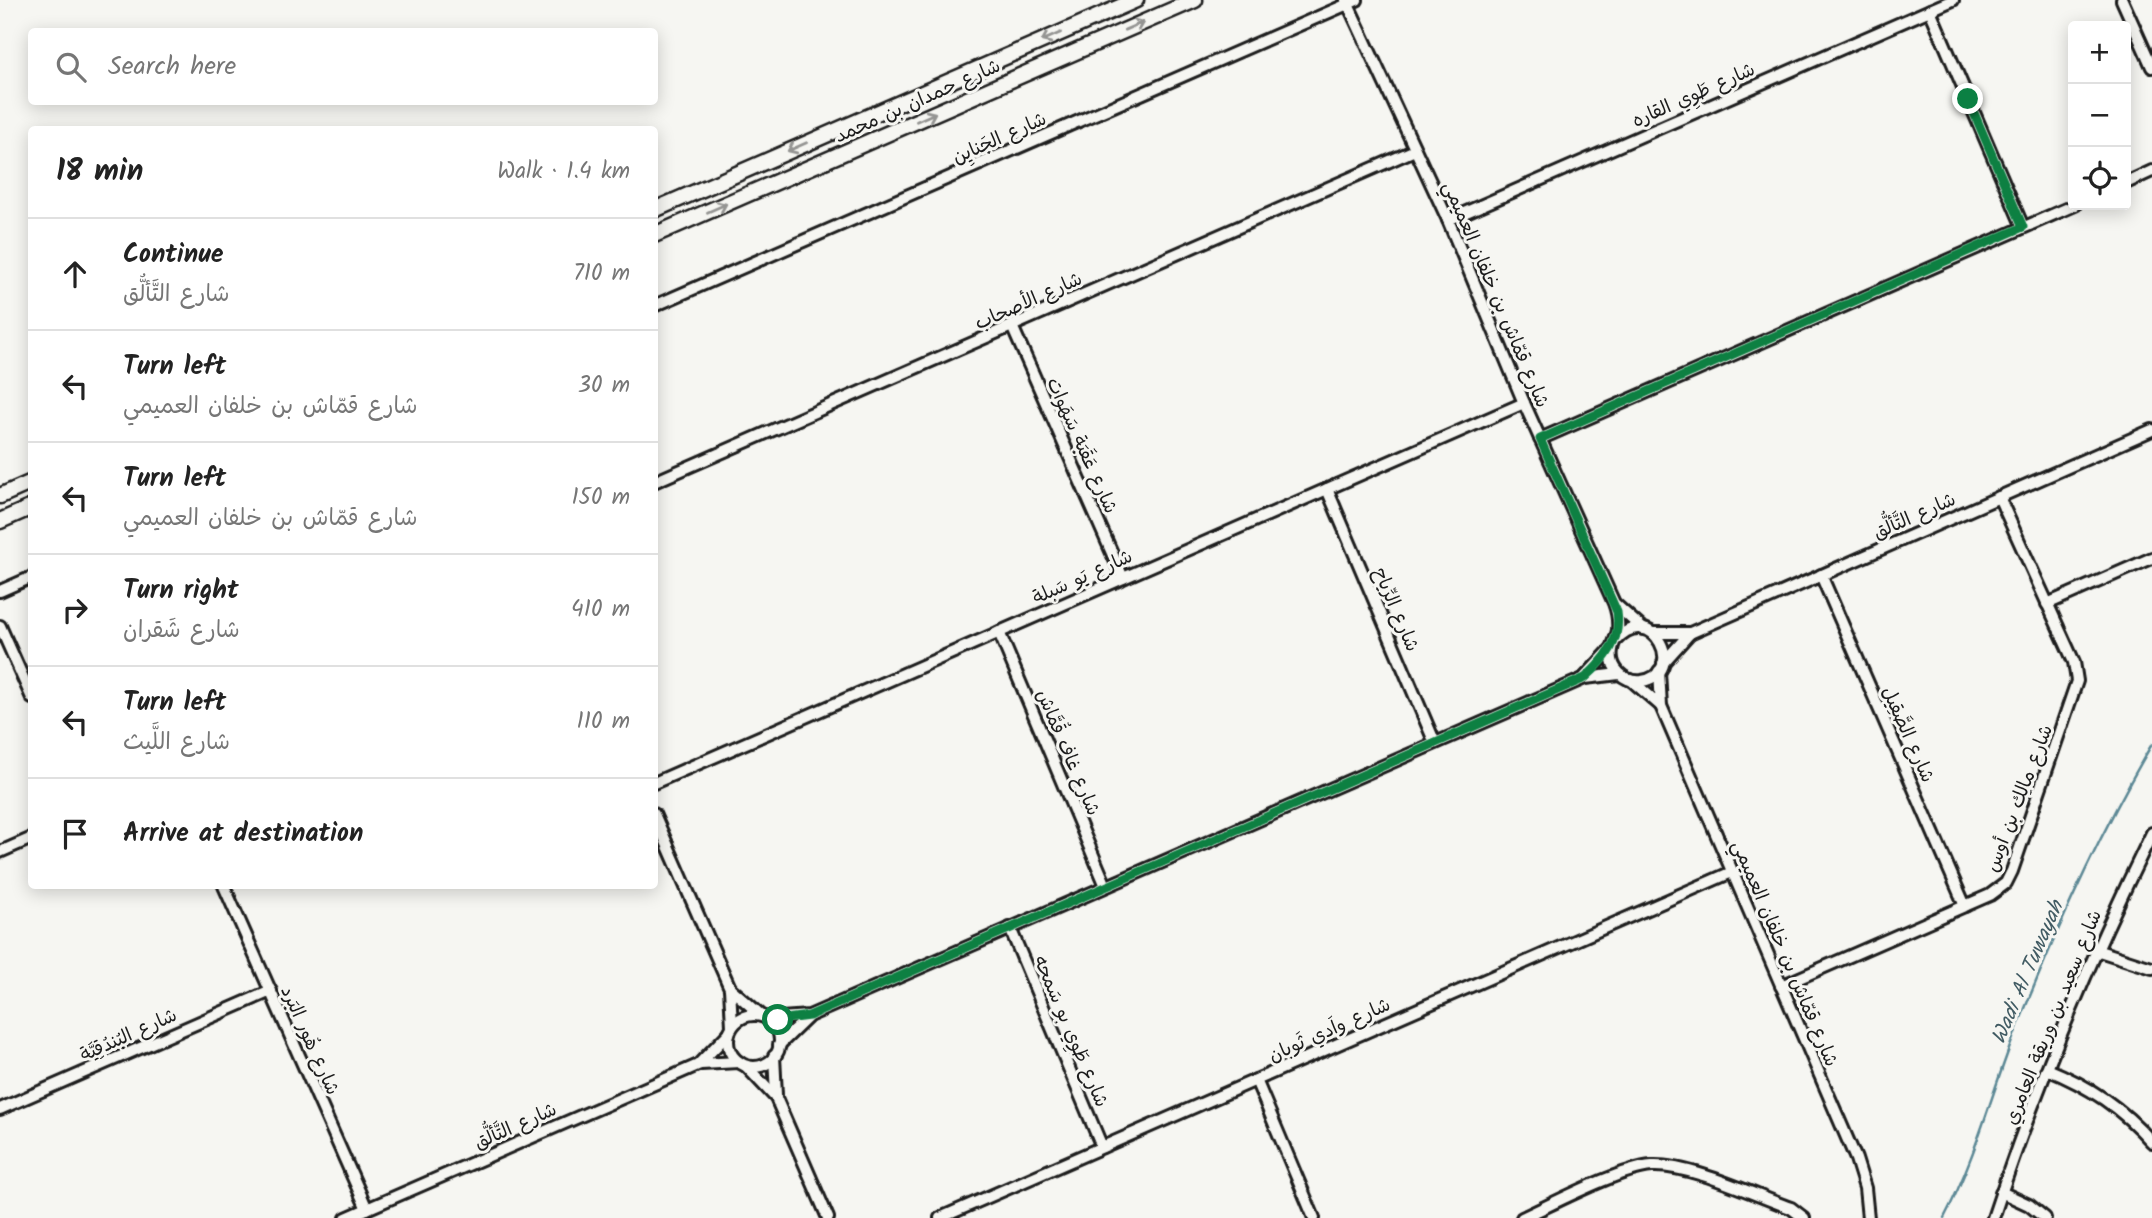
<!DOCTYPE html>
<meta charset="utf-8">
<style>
:root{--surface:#fff;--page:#f6f6f6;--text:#222;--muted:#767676;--line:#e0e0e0}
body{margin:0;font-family:Kalam,"Playpen Sans Arabic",sans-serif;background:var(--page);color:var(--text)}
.controls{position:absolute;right:21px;top:21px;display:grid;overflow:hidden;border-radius:7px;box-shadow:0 4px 18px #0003}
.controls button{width:63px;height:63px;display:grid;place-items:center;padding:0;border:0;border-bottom:2px solid var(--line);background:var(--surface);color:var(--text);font:35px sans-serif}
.stop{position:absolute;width:21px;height:21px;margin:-16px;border:5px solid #0b8043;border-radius:50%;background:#fff}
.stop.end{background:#0b8043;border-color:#fff;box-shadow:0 2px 7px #0008}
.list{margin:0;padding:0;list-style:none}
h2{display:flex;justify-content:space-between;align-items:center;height:91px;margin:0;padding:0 28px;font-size:30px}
h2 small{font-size:23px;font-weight:400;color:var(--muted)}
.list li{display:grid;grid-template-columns:46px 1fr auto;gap:21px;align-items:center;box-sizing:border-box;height:112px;padding:0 28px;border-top:2px solid var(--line)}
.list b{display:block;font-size:26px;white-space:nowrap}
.list p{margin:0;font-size:23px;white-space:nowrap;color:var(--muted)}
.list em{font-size:23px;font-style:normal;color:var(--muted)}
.icon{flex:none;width:38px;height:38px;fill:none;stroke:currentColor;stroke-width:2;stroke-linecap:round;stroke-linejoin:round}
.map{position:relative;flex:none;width:2152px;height:1218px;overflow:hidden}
.search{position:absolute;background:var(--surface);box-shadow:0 4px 18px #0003;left:28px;top:28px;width:630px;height:77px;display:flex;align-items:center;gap:18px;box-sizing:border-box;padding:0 24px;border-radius:7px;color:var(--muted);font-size:26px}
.panel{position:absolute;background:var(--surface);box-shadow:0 4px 18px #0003;left:28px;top:126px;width:630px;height:763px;border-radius:7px}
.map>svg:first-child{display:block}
</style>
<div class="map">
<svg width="2152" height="1218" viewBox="0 0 2152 1218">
<rect width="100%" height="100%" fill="#f6f6f2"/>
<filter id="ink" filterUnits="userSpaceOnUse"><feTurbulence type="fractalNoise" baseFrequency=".0143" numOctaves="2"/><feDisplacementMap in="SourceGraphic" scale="14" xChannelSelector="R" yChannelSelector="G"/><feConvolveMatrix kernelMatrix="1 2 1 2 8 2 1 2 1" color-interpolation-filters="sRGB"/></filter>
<g filter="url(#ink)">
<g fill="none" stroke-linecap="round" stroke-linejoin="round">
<path stroke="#5c8895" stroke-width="2.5" d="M1944,1218C1975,1159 1991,1095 2015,1033C2054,935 2098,835 2152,744"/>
<defs>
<g id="minor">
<path d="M1346,0L1448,220L1524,403L1614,603C1617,611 1619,620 1618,630C1617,637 1613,643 1612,650C1609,668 1624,683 1642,681C1689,673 1652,600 1616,640"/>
<path d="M2122,0L2152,67"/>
<path d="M1930,10L2023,227"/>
<path d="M2126,183L2152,171"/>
<path d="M1448,220L1953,0"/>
<path d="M654,306L1357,0"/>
<path d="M1012,326L1123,578"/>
<path d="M1540,439L2075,205"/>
<path d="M654,482L1415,150"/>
<path d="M1327,489L1435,743"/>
<path d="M1821,575L1965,906"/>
<path d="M0,591L32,577"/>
<path d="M2047,604L2152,558"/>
<path d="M1616,605L1643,629"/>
<path d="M0,626L32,698"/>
<path d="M999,632L1106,886"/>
<path d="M1653,633H1690L2152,430"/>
<path d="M1663,663L1690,633"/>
<path d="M1659,671L1661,706L1856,1159L1865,1188L1868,1218"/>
<path d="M1585,677L1612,648"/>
<path d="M1631,680L1661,706"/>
<path d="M654,783L1524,403"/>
<path d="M654,814L730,988L732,1026"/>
<path d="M0,852L32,838"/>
<path d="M224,886L367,1209"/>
<path d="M1010,928L1102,1147"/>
<path d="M2096,950L2152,968"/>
<path d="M1781,986L1990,895L2006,883L2012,871L2077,681L2074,662L1999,497"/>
<path d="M730,988L762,1016"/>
<circle cx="754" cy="1041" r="26"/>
<path d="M767,1019L809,1016L1585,678L1619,674"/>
<path d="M779,1045L807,1018"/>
<path d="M774,1056L776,1095"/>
<path d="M701,1064L739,1062"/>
<path d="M746,1066L776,1098L828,1218"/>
<path d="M2047,1069C2089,1086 2122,1108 2152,1142"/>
<path d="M1256,1080L1314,1218"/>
<path d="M0,1109L271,991"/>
<path d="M2001,1192L2029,1205L2045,1218"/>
<path d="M346,1218L698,1065L729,1033"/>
<path d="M940,1218L1732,872"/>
<path d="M1522,1218C1555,1203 1618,1169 1652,1166C1690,1164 1754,1195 1791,1208L1804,1218"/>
<path d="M1993,1218C2036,1086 2091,957 2152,833"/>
</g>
<g id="major">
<path d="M654,210L1136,0"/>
<path d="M654,235L1195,0"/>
<path d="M0,496L32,482"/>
<path d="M0,521L32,507"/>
</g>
</defs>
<use href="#minor" stroke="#1c1c1c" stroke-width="16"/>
<use href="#major" stroke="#1c1c1c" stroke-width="19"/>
<use href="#minor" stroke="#f6f6f2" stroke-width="10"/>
<use href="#major" stroke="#f6f6f2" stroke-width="14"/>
</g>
<defs><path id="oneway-shaft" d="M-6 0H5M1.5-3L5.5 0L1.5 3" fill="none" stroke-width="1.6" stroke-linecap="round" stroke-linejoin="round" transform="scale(1.75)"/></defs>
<g stroke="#949492">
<use href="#oneway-shaft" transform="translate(1134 26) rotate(-23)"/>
<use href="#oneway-shaft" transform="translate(1051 37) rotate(156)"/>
<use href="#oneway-shaft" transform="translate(926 117) rotate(-24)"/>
<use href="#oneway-shaft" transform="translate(797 147) rotate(156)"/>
<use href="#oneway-shaft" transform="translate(717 208) rotate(-24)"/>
</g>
</g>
<g fill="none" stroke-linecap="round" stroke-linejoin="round" filter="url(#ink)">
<path stroke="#0b8043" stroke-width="9" d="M778,1020L809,1016L1585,678C1606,659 1621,641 1617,612L1540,439L2023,227L1968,99"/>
</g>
<g text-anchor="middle" stroke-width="6" stroke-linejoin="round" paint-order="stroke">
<g font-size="19" fill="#1c1c1c" stroke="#f6f6f2">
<text transform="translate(1693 94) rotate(-24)" y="7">شارع طَوِي القاره</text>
<text transform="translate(917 100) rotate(-24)" y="7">شارع حمدان بن محمد</text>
<text transform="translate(999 137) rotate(-24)" y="7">شارع الجَنايِن</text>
<text transform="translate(1497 294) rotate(67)" y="7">شارع قمّاش بن خلفان العميمي</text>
<text transform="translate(1028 300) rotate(-24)" y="7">شارع الأصحاب</text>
<text transform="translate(1083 445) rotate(66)" y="7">شارع عَقَبَة سَهَوات</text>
<text transform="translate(1914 515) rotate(-24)" y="7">شارع التَّألُّق</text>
<text transform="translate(1082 576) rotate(-24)" y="7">شارع يَو سَبلة</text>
<text transform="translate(1397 609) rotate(67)" y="7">شارع الرِّياح</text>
<text transform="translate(1909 734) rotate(66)" y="7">شارع الصَّقِيل</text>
<text transform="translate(1069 752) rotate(67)" y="7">شارع غاف قُمَّاش</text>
<text transform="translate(2018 798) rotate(-69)" y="7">شارع مالِك بن أوس</text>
<text transform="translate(1786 953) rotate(67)" y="7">شارع قمّاش بن خلفان العميمي</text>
<text transform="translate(2052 1017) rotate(-68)" y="7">شارع سعيد بن وريقة العامري</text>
<text transform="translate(1329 1029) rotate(-24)" y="7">شارع واَدي ثَوبان</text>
<text transform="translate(1072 1031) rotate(67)" y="7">شارع طَوِي بو سَمحه</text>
<text transform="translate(128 1034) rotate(-24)" y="7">شارع البُندُقِيَّة</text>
<text transform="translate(311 1040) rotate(66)" y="7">شارع هُور البَرد</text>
<text transform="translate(515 1125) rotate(-24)" y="7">شارع التَّألُّق</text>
</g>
<g font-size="21" font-style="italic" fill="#415b63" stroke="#f6f6f2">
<text transform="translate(2027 972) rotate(-67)" y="7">Wadi Al Tuwayah</text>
</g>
</g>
</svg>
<div class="controls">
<button>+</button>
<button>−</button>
<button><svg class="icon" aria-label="locate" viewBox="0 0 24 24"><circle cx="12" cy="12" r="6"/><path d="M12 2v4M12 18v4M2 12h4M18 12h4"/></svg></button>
</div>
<div class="stop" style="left:778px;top:1020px"></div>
<div class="stop end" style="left:1968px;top:99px"></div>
<div class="search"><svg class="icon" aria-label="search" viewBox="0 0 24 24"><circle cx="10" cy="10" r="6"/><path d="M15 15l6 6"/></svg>Search here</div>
<section class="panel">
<h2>18 min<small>Walk · 1.4 km</small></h2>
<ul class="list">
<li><svg class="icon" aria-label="ahead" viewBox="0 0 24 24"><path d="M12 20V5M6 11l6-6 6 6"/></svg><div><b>Continue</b><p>شارع التَّألُّق</p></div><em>710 m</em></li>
<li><svg class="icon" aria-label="left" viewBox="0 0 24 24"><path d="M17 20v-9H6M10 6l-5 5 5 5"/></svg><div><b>Turn left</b><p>شارع قمّاش بن خلفان العميمي</p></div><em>30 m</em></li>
<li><svg class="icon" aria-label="left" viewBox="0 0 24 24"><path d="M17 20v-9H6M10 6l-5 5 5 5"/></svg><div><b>Turn left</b><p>شارع قمّاش بن خلفان العميمي</p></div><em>150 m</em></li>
<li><svg class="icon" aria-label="right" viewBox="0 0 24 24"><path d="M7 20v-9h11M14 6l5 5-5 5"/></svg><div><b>Turn right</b><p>شارع شَقران</p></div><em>410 m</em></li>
<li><svg class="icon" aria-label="left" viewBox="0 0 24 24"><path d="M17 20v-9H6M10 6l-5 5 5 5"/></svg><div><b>Turn left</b><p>شارع اللَّيث</p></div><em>110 m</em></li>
<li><svg class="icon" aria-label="arrive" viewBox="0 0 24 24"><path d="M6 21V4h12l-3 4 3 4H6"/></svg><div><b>Arrive at destination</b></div></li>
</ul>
</section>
</div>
